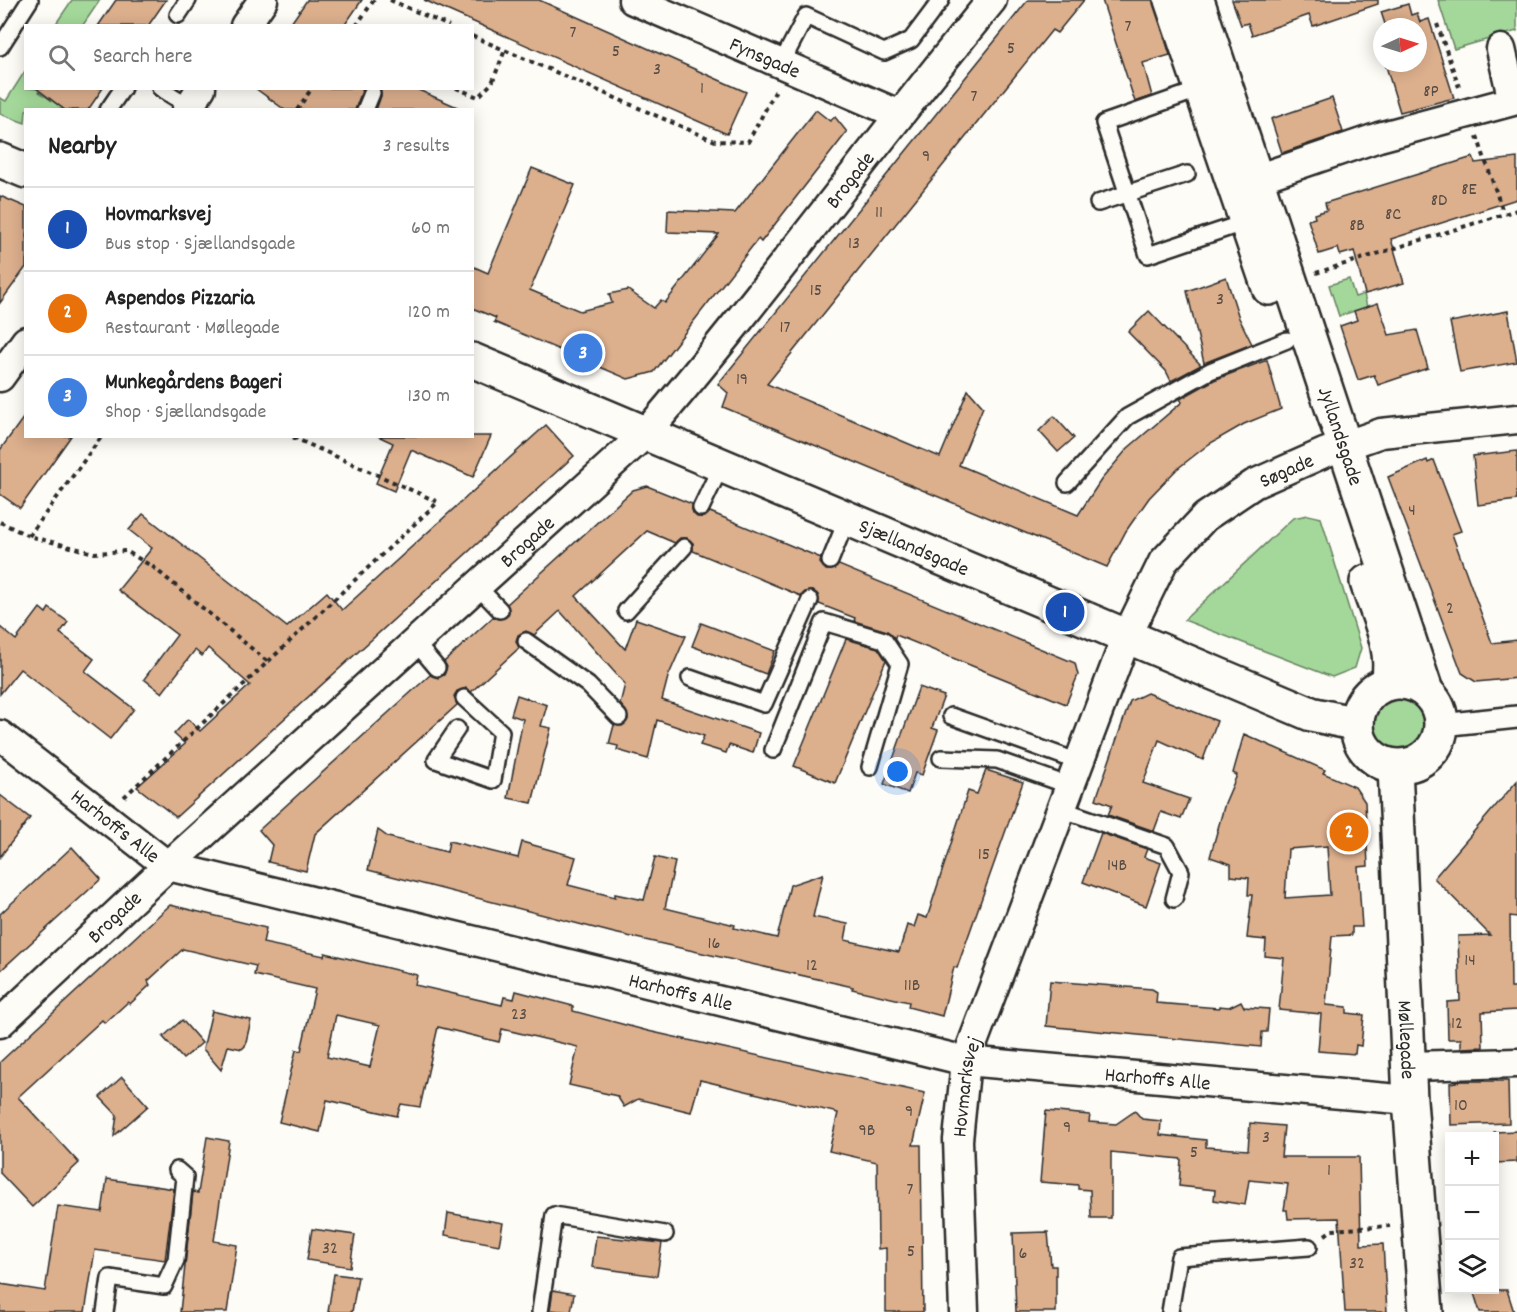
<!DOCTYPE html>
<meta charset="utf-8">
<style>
:root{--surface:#fff;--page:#f6f6f6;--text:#222;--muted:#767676;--line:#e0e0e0;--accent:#7c3aed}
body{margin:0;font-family:Dekko,sans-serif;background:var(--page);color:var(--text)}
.controls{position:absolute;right:18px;bottom:18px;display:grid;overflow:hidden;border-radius:0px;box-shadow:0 3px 15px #0003}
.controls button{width:54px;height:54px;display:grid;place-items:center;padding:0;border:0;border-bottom:2px solid var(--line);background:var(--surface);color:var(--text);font:30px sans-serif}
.compass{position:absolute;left:1373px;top:18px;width:54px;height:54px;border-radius:50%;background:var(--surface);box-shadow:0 3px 15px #0003;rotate:86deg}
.you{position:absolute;left:898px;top:772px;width:21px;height:21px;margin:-15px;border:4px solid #fff;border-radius:50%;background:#1a73e8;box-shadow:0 0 0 9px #1a73e833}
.badge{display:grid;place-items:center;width:39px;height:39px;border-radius:50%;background:var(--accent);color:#fff;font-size:20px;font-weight:700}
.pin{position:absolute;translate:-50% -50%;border:3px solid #fff;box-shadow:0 2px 6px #0006}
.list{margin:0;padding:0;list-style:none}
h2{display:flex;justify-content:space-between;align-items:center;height:78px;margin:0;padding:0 24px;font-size:26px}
h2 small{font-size:20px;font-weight:400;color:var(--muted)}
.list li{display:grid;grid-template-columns:39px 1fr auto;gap:18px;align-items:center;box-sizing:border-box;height:84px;padding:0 24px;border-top:2px solid var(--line)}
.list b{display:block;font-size:22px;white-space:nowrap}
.list p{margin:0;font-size:20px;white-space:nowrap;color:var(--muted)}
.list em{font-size:20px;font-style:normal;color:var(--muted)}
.icon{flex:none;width:33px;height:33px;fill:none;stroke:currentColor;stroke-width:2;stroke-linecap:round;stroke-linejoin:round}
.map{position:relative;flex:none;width:1517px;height:1312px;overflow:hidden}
.search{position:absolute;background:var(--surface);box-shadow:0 3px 15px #0003;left:24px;top:24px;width:450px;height:66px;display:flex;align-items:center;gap:15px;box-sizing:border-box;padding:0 21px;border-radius:0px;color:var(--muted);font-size:22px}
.panel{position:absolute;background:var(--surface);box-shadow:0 3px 15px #0003;left:24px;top:108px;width:450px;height:330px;border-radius:0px}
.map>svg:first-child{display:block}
</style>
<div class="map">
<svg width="1517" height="1312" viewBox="0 0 1517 1312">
<rect width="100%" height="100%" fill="#fdfcf7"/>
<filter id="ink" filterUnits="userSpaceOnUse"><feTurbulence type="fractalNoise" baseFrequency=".0167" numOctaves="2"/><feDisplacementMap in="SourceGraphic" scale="12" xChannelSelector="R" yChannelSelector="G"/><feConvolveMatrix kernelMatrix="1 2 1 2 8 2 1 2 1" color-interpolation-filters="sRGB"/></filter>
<g filter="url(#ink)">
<g fill="#a4d89a" stroke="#688262" stroke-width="1.5">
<path d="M72,0H100L83,25H55Z"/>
<path d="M1438,0H1517V31L1454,49Z"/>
<path d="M25,71L26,88L40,89L39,92L64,109L26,110L25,123L0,114V98L6,101Z"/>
<path d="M1349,279L1355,297L1364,294L1367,307L1339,316L1329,285Z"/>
<path d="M1308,515L1321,518L1361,648L1355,668L1332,677L1184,620L1293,518Z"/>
<circle cx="1400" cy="724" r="26"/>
</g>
<g fill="#dcaf8d" stroke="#2b2b2b" stroke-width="1.5" fill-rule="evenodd">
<path d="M116,0H166L148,26H98Z"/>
<path d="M307,0H362L344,26H289Z"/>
<path d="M424,0H539L746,92L727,134Z"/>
<path d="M1028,0H1084L1057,33L1052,30L767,384L940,457L968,390L983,407L959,465L1078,515L1101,480L1128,448L1182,402L1180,399L1214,380L1267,360L1281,409L1244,424L1209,444L1177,469L1149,498L1126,531L1107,567L723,407L728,393L718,384Z"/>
<path d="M1102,0H1153L1170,55L1143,63L1152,96L1135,102Z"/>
<path d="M1232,0H1378V4L1313,26L1309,15L1252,35L1248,23L1241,25Z"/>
<path d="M1408,4L1411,15L1417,13L1420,22L1429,19L1454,98L1400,112L1385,63H1418V27H1386L1381,12Z"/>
<path d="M36,88H103L88,110H65Z"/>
<path d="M255,88H363L355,110H285Z"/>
<path d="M380,88H414L464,110H376L381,96Z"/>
<path d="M1332,98L1343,132L1282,153L1271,119Z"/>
<path d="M816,110L830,121L835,117L847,132L761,242L758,239L654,372L628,379L494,322L496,318L472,308V266L488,273L532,168L575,185L530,290L580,311L612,303L609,294L628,290L654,308L661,300L665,303L719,234L667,232L668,210L735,213Z"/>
<path d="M1473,157L1475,163L1517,158V199L1391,239L1404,283L1365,294L1354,251L1340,255L1338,248L1319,254L1308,220L1315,218L1314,214L1327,210L1325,203Z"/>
<path d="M0,196L26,207V267L0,303Z"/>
<path d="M1226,277L1239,318L1252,344L1204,363L1187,291Z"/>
<path d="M1378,303L1389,335L1417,330L1428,368L1378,385L1374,375L1358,380L1340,326L1357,320L1354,311Z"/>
<path d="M1149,311L1201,365L1171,381L1166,371L1128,332Z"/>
<path d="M1508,311L1517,362L1460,372L1450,322Z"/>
<path d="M26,414V436H71L20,508L0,494V450Z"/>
<path d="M1054,416L1074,438L1058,452L1039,431Z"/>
<path d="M546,425L574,456L176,817L137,787L185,744L174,734L188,719L200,731L250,685L208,648L202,656L195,650L162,693L144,679L177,635L118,590L152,548L129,530L143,514L287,627L327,592L342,610Z"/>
<path d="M378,436H491L473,477L411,450L394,491L376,483L393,443Z"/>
<path d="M1517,451V500L1478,505L1473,456Z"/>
<path d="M1427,460L1428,463L1434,460L1461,531L1452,534L1492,643L1517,640V678L1476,682L1462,673L1388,477Z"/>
<path d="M647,486L692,504L693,513L697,517L706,516L710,512L821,558L820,563L826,570H832L839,565L1075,663L1078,675L1066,704L896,635L895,638L887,631L854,621L855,618L819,604L818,595L813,591L805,592L801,596L693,551V543L687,538H680L675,543L647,531L576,596L625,649L636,619L686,636L668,677L662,700L759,733L753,753L729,745L726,753L700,745L704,736L657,720L648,759L617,750L618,746L609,744L614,725L622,726L628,719L626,711L620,704L625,684L560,611L534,635L526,631L518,635L516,641L519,648L471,692L466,688L457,691L454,696L457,705L315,834L306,871L268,862L272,845L259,830L430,675L438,678L444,675L447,667L444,662L493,617L498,619L506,617L509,612L507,604L633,490Z"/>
<path d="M40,608L46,613L49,608L68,622L60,633L94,659L85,671L134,709L110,739L20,669L0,694V627L16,640Z"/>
<path d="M701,623L775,651L766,674L692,646Z"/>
<path d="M846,639L878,648L886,660L835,783L794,766Z"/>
<path d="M919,687L944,696L932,728L938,730L922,775L915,773L908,793L884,784Z"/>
<path d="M1147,693L1217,721L1203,760L1159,740L1143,783L1189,799L1181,819L1161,812L1154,831L1108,815L1112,805L1096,799L1130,701Z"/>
<path d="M517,695L547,705L541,726L551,728L532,803L508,798L523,719L511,715Z"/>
<path d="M1244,734L1325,770L1323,773L1355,787L1365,802L1368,866L1358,867L1362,927H1352V935L1332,936L1326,1005L1347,1007V1013L1364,1015L1361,1046L1356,1045L1355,1054L1318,1051L1321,1014L1279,1010L1284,958L1265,956L1266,940L1247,938L1252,895H1248L1249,878L1231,876V864L1210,857L1225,803L1237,775L1233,773ZM1327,846L1330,895L1285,898L1288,849Z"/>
<path d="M986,770L1023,782L957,968L954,967L942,1016L908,1007L909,1002L852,989L853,987L614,933L368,870L378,830L388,837L447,852L449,841L518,858L522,842L576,857L568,885L615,897V894L644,900L655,857L675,862L665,908L735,925L734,928L777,938L790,885L823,874L813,917L848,924L845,940L899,952L907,925L914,927L918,915L927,918L968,791L977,794Z"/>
<path d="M1517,781V917L1510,916L1511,988H1517V1010L1482,1012L1483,1047L1461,1048V1039H1448L1447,1002L1460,1001L1458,936L1490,935L1434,878Z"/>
<path d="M0,795L30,818L0,857Z"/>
<path d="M1101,833L1147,849L1144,857L1161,863L1146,906L1083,882Z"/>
<path d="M72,847L101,879L0,971V914Z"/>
<path d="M170,905L266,928L263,943L324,956L325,953L417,975L415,985L502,1005L504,997L514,999L516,991L573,1006V1011L648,1031L925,1093L913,1145H921L923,1312H886V1248L878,1249L877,1162L829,1151L838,1113L700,1080L691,1112L638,1099L624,1107L617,1096L569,1085L578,1047L502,1029L499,1042L438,1027L420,1107L401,1104L397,1116L327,1100L320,1132L279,1122L296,1050L301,1051L315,989L254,975L256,966L183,949L148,981L150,985L130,1004L128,1002L105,1023L102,1020L18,1097L79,1163L32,1207L0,1173V1062ZM336,1015L380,1025L370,1067L327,1057Z"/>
<path d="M1050,981L1152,989L1157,992L1156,1003L1219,1008V1006L1229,1007L1241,1001L1244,1007L1269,1009L1267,1032H1262L1261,1047L1046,1026Z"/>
<path d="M212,1011L251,1020L245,1046L242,1049L228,1046L221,1070L203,1049Z"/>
<path d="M182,1020L202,1043L183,1059L163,1037Z"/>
<path d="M122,1077L148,1106L114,1136L117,1115L100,1097Z"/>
<path d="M1462,1081H1508L1509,1123L1451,1125L1450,1083Z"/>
<path d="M1046,1111L1090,1115L1089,1122L1116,1124L1135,1111L1142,1119L1161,1121L1160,1135L1206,1140V1147L1248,1150L1250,1123L1284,1126L1281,1157H1359L1361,1245L1383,1244L1387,1312H1345L1339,1218L1288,1219L1287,1210H1284L1288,1184L1249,1180L1245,1205L1214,1200L1215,1190L1179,1186L1181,1159L1111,1152V1218H1091L1090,1190L1078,1189V1185L1040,1182Z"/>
<path d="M1517,1131V1162L1494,1163V1132Z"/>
<path d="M207,1137L229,1141L214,1241L237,1245L227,1312H180L193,1192L198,1193Z"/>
<path d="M107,1179L174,1189L165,1260L95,1250L85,1312H0V1284L45,1291L58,1206L102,1212Z"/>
<path d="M448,1213L503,1223L499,1245L445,1235Z"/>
<path d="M312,1229L355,1235L350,1267L307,1260Z"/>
<path d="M1048,1232L1051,1266H1056V1312H1016L1013,1233Z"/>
<path d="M596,1236L662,1243L657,1276L592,1267Z"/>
<path d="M334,1274L358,1277L352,1312H328Z"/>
<path d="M553,1290L574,1294L571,1312L550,1310Z"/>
<path d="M1473,1290H1507L1514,1312H1480Z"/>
</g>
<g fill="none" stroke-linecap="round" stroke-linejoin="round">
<defs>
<g id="service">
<path d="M178,15L188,0"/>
<path d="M0,47L30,0"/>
<path d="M781,64L806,16L884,52L911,40L941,0"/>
<path d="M160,88L189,106"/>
<path d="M1204,88L1104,123L1148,255L1249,221"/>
<path d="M108,110L123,88"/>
<path d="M365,110L372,93"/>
<path d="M1098,203L1187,174"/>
<path d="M1067,483L1127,417L1210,371L1287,340"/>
<path d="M701,508L721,466"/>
<path d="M830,561L847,519"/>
<path d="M477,586L500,610"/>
<path d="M626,611L684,547"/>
<path d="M526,641L588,685L619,717"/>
<path d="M415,642L437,668"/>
<path d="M690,678L764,704L810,600"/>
<path d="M951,716L1079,762"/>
<path d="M457,729L436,760L493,780L501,732L464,698"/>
<path d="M773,750L824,622L884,640L900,664L870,767"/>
<path d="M941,758L997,760L1070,786"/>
<path d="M1061,809L1167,846L1181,872L1174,899"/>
<path d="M105,1312L110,1278L164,1286L176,1260L185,1177L177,1170"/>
<path d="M540,1312L554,1215L665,1234"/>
<path d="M1170,1312L1179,1257L1309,1247"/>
</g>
<path id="pedestrian" d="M1441,725L1517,717"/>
<g id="minor">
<path id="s1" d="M633,0L898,114"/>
<path d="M245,26L263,0"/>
<path d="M187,110L201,88"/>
<path d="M1236,186L1379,137L1513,101L1501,49"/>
<path d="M0,377L26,341"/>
<path id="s2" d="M0,735L168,866L966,1061L1410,1100"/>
<path id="s3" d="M0,1023L168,866L645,434C766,293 874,143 992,0"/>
<path d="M1409,1066L1517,1063"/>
<path id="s4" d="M964,1312L958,1140L966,1061L1126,638L1163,562L1205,517L1254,484L1324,453L1381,433L1517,419"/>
</g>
<g id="tertiary">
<path d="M1171,0L1269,288"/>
<path id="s5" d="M1197,0L1426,691"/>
<path d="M0,160L26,171"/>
<path id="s6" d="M472,360L1311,714L1357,724"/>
<path d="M1367,582C1377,614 1396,649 1388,683"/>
<circle cx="1399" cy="724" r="42"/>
<path id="s7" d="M1395,767L1410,1100L1426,1312"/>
</g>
</defs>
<use href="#service" stroke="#2b2b2b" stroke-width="20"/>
<use href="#pedestrian" stroke="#2b2b2b" stroke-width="26"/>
<use href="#minor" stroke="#2b2b2b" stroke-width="33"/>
<use href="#tertiary" stroke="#2b2b2b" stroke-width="38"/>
<g stroke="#2b2b2b" stroke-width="4" stroke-dasharray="4.5 4.5" stroke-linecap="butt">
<path d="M390,0L449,26"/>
<path d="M1437,24L1459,87"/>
<path d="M356,26L374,0"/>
<path d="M472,36L715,141L748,142L776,90"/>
<path d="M456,88L478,97L492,83L505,50"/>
<path d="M297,110L312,88"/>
<path d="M1477,136L1503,212"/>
<path d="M1316,273L1517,210"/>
<path d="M0,522L29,536L94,553L126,551L153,567L268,662"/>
<path d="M29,536L102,436"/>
<path d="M124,797L438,502L290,436"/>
<path d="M1325,1235L1332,1230L1390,1226"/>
</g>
<use href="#service" stroke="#fdfcf7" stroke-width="15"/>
<use href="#pedestrian" stroke="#fdfcf7" stroke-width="21"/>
<use href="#minor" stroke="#fdfcf7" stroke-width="28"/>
<use href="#tertiary" stroke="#fdfcf7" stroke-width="33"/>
</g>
</g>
<g text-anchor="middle" stroke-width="5" stroke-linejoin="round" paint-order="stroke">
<g font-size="18" fill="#574c44">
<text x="1128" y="31">7</text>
<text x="573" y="37">7</text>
<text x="1011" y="53">5</text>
<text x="616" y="56">5</text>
<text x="657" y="74">3</text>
<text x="702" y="93">1</text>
<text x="1431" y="96">8P</text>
<text x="974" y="101">7</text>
<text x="926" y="161">9</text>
<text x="1469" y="194">8E</text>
<text x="1439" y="205">8D</text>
<text x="879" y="217">11</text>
<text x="1393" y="219">8C</text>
<text x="1357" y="230">8B</text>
<text x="854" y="248">13</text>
<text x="816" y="295">15</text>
<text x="1220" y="304">3</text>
<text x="785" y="332">17</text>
<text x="742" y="384">19</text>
<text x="1412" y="515">4</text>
<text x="1450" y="613">2</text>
<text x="984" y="859">15</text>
<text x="1117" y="870">14B</text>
<text x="714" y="948">16</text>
<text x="1470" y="965">14</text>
<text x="812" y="970">12</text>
<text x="912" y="990">11B</text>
<text x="519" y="1019">23</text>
<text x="1457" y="1028">12</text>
<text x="1461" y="1110">10</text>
<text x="909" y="1116">9</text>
<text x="1067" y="1132">9</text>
<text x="867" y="1135">9B</text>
<text x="1266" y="1142">3</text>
<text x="1194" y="1157">5</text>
<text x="1329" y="1175">1</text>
<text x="910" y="1194">7</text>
<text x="330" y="1253">32</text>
<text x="911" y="1256">5</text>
<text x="1023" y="1258">6</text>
<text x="1357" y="1268">32</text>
</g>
<g font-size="21" fill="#2b2b2b" stroke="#fdfcf7">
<text dy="7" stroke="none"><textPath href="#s1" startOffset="144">Fynsgade</textPath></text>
<text dy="7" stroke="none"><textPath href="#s3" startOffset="1200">Brogade</textPath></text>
<text dy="7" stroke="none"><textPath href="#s5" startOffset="459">Jyllandsgade</textPath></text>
<text dy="7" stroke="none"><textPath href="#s4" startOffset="944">Søgade</textPath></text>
<text dy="7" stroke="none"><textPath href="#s3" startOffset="714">Brogade</textPath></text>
<text dy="7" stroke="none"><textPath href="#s6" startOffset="480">Sjællandsgade</textPath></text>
<text dy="7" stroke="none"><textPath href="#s2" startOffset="147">Harhoffs Alle</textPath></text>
<text dy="7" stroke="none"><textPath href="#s3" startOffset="156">Brogade</textPath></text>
<text dy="7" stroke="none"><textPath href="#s2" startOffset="741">Harhoffs Alle</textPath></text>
<text dy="7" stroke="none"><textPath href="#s7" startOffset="273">Møllegade</textPath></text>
<text dy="7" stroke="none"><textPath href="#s2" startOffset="1227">Harhoffs Alle</textPath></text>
<text dy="7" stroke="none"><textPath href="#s4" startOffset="226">Hovmarksvej</textPath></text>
</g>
</g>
</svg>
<div class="controls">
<button>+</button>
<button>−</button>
<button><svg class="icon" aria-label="layers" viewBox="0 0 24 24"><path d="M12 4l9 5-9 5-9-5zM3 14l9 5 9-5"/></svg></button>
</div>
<svg class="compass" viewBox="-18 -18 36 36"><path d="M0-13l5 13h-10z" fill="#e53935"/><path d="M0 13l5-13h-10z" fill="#767676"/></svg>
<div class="you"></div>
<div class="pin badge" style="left:1065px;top:612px;background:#1a4fb4">1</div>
<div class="pin badge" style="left:1349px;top:832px;background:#e8710a">2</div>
<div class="pin badge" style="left:583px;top:353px;background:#3f7fe0">3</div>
<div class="search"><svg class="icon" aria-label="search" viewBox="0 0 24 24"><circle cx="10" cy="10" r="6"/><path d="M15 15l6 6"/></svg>Search here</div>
<section class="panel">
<h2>Nearby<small>3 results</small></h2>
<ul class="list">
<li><span class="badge" style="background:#1a4fb4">1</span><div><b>Hovmarksvej</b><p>Bus stop · Sjællandsgade</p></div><em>60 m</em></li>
<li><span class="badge" style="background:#e8710a">2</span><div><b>Aspendos Pizzaria</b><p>Restaurant · Møllegade</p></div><em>120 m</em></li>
<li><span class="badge" style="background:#3f7fe0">3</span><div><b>Munkegårdens Bageri</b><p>Shop · Sjællandsgade</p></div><em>130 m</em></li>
</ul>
</section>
</div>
